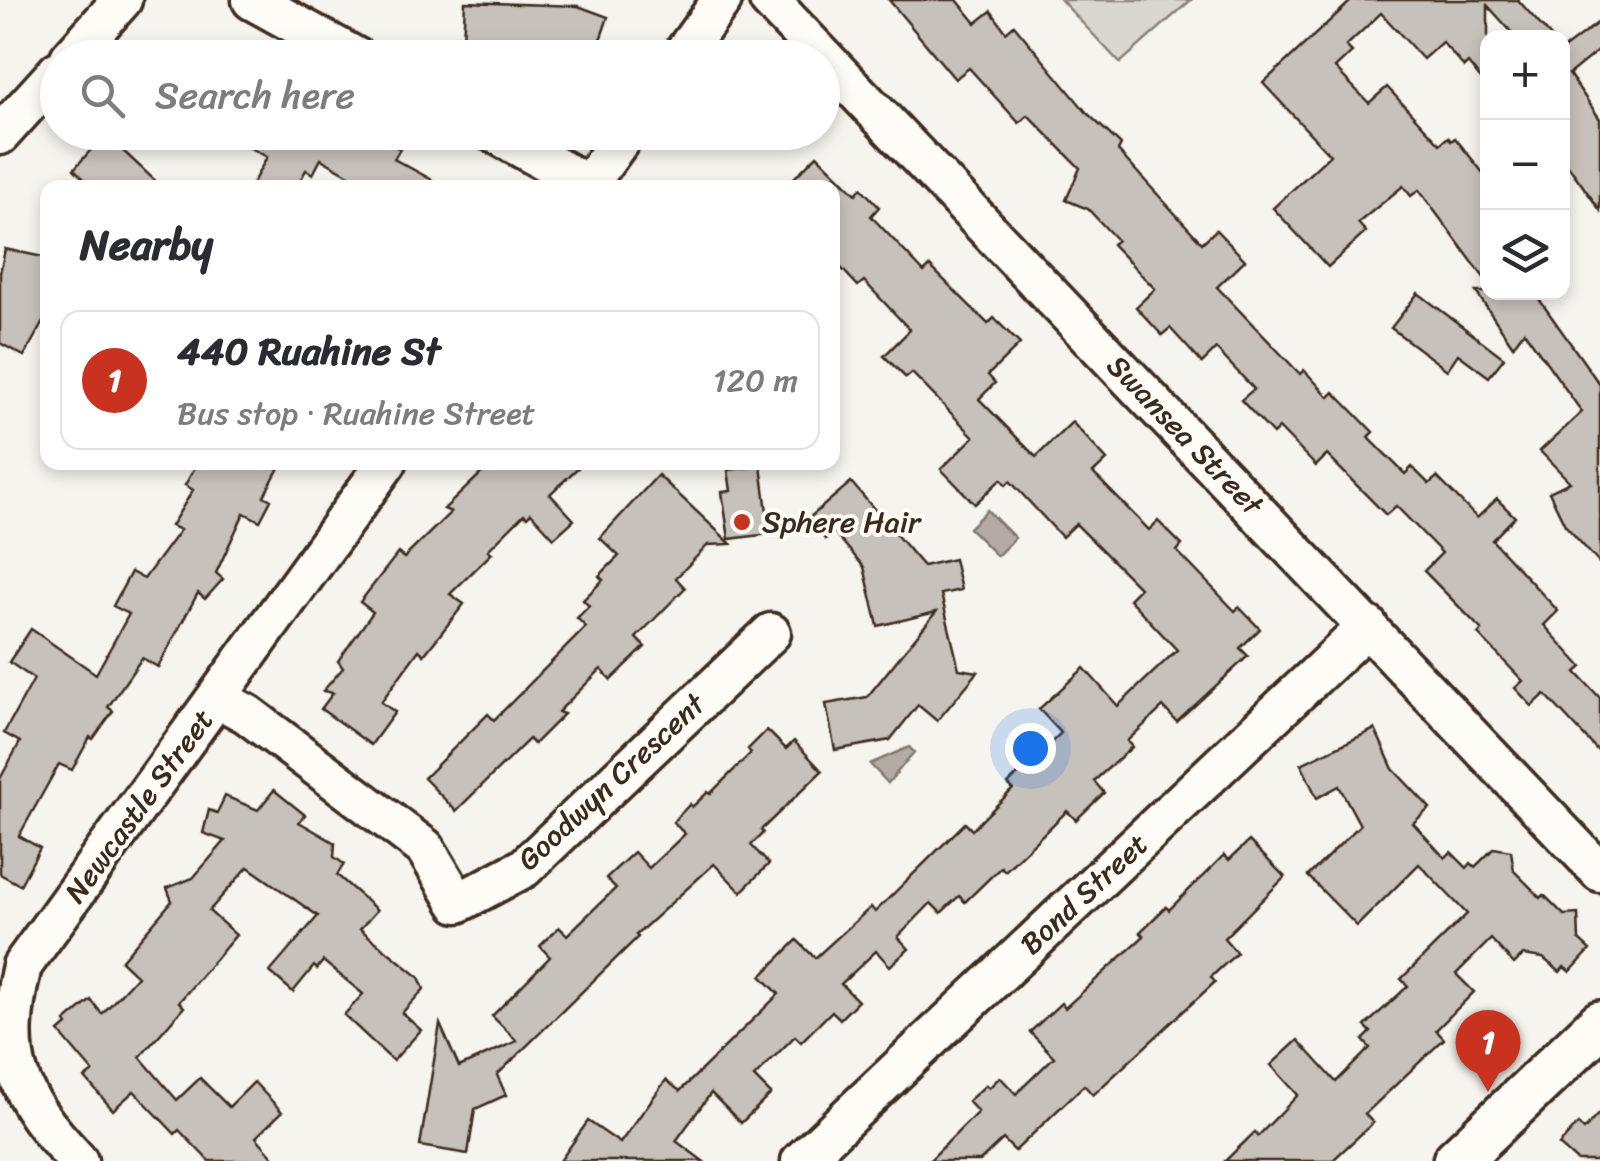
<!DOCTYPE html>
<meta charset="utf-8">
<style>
:root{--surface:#fff;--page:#f2f2f3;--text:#2b2b33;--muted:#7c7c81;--line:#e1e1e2;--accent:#c8321e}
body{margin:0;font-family:Sriracha,sans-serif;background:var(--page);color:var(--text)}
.controls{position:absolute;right:30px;top:30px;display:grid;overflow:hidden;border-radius:20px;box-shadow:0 5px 15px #0003}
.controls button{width:90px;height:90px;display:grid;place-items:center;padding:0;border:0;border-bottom:2px solid var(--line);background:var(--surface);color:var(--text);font:50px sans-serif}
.you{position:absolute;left:1030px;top:748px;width:35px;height:35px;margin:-25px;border:8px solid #fff;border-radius:50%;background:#1a73e8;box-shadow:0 0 0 15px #1a73e833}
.badge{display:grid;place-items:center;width:65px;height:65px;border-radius:50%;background:var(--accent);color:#fff;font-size:32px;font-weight:700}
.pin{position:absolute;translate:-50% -82px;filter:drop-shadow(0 2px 5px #0008)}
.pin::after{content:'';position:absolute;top:52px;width:35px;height:30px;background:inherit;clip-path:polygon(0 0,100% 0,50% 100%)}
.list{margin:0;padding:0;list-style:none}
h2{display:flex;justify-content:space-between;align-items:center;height:130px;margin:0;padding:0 40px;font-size:42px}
h2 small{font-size:32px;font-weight:400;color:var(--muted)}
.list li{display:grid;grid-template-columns:65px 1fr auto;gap:30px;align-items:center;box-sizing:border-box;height:140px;margin:0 20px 20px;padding:0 20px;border:2px solid var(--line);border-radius:20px}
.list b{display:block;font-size:38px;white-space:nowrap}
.list p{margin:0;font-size:32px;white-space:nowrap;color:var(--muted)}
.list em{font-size:32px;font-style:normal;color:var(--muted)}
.icon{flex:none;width:55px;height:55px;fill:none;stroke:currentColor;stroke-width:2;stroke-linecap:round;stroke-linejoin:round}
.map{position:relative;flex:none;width:1600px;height:1161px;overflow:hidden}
.search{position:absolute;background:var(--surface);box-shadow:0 5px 15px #0003;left:40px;top:40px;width:800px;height:110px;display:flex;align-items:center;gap:25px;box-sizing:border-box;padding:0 35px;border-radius:55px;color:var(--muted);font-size:38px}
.panel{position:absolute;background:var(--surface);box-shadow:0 5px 15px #0003;left:40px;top:180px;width:800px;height:290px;border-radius:20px}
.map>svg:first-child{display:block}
</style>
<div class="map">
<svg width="1600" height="1161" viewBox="0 0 1600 1161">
<rect width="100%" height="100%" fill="#f5f4ee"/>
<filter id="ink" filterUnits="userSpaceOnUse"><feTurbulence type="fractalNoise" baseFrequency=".01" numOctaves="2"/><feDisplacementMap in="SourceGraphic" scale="20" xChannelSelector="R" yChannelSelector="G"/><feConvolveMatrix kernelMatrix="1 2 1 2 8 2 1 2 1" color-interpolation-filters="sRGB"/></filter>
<g filter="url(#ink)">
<path fill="#dad6d0" stroke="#8a8077" stroke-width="2.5" d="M1061,0H1191L1120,63Z"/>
<g fill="#b4aca4" stroke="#84786e" stroke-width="2.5">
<path d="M987,510L1015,538L997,556L969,528Z"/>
<path d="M909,747L914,752L888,783L870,764Z"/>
</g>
<g fill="#c7c1bb" stroke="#3b2a1e" stroke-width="2.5">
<path d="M889,0H957L976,23L991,11L1006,32L1014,25L1087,113L1121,145L1118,151L1202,243L1216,230L1245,260L1217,287L1300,374L1304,370L1329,397L1334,392L1373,432L1368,437L1405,474L1412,467L1429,484L1437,477L1477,518L1497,499L1515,517L1492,540L1558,611L1544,625L1582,667L1576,672L1600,698V753L1545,694L1532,706L1515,688L1523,681L1478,634L1482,630L1424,571L1442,553L1396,506L1386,515L1327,455L1316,466L1279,428L1273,434L1241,400L1254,389L1216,349L1202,363L1170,328L1162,335L1136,307L1155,289L1112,244L1117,240L1088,209L1066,200L1080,168L1028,115L1019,123L969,68L955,79Z"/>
<path d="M1352,0H1518L1552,38H1517L1488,6V88L1468,63L1464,67L1442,42L1423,59L1381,13L1346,46L1352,52L1335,68L1369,103L1387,87L1440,144L1448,137L1451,141L1455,138L1488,179V283L1419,190L1411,196L1403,186L1358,223L1366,232L1328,267L1273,208L1330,155L1263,83Z"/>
<path d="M465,2L578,6L608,17L594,58H551L553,52L537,51L500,38L499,50L477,49V42L463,41Z"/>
<path d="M1600,21V49L1569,74L1600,119V210L1562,157V50Z"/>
<path d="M221,132H389L386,141L400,149L394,159L447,188H372L321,159L313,174L306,170L296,188H250L267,157Z"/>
<path d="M105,134L163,188H93L74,169Z"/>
<path d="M817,155L856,194L861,188L879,207L871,216L924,272L930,266L988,324L994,318L1020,344L988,375L995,383L979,399L1036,457L1072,422L1107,460L1093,473L1149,530L1158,521L1182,545L1177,551L1235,611L1239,607L1260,629L1240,648L1248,656L1177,722L1163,707L1127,741L1132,747L1094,781L1104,793L1076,820L1067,811L1005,871L1001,867L965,902L959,896L941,913L931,903L898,937L909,949L890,966L876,951L841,984L858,1001L840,1019L832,1011L801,1042L795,1036L754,1077L771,1094L741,1123L711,1093L676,1141L703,1161H560L588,1121L620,1143L666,1080L680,1091L779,994L761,976L797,940L815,958L871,907L875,912L965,823L972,830L1013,789L1008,784L1061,733L1039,709L1084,668L1118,706L1177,650L1129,599L1140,588L1076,524L1062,537L1010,481L1006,485L1001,479L975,504L941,469L974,437L912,373L906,378L884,356L910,330L864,281L858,286L832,258V188H784Z"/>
<path d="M5,249L48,258V313L24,356L0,343V273Z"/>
<path d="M1476,292H1534L1600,385V564L1565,525L1549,492L1570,482L1540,451L1582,412L1524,331L1513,346Z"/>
<path d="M1418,293L1504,358L1489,377L1458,354L1447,370L1391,328Z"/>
<path d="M198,462H282L264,496L271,500L260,521L244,513L216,573L223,579L205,599L198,593L158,667L142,658L108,707L113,711L93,739L90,737L72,770L59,764L19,836L40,848L20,885L0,874V779L20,742L4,733L34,679L9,662L31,629L96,674L129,614L113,606L131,572L144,579L180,530L171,526L193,490L185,485Z"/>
<path d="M493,462H584L550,494L574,520L554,538L531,513L527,517L524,514L488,550L492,553L450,594L464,604L424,655L419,650L381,702L395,712L371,745L321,709L333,693L323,691L343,668L338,661L373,612L360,602L398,553L404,558L451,512L444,509Z"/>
<path d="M761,466L770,534L729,539L722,492L731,491L728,470Z"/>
<path d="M658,475L731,544L708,545L676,578L685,588L636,638L645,647L611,680L601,669L558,712L564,714L534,744L529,739L456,811L424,778L488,714L494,720L586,627L577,618L589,606L583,600L603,580L599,576L619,556L600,538Z"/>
<path d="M851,482L923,566L954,559L961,590L941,594L959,669L978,672L937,721L918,705L890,740L835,750L826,704L867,697L936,612L878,626L864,567L834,532L825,539L808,519Z"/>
<path d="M1375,729L1393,769L1430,808L1413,823L1445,858L1451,852L1467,868L1471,863L1475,867L1494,848L1511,851L1514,871L1541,898L1544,895L1564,915L1578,914L1579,940L1590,950L1570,972L1564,967L1560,972L1543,958L1523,955L1514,964L1491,939L1456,974L1474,992L1436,1030L1444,1039L1365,1114L1373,1123L1332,1161H1225L1255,1132L1258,1136L1298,1095L1271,1065L1298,1040L1336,1082L1370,1048L1363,1040L1371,1032L1365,1026L1408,986L1401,979L1467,914L1419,864L1357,926L1308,876L1360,825L1339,786L1317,798L1301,764Z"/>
<path d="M767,730L786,749L794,741L822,771L761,830L763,833L751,845L769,864L741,892L714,864L636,935L638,937L497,1075L506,1095L475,1109L468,1154L420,1146L440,1024L459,1067L517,1041L492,1016L550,957L540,946L559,927L567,935L616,888L606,878L634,852L649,868L685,834L673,822L690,804L692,807L708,792L710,794L751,753L748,749Z"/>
<path d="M274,790L305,815L299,822L335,843L334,857L344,864L337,875L377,910L360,929L419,977L424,989L402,1013L421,1030L393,1061L344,1015L363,994L323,961L317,969L314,966L293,992L270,972L318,916L248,867L209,911L236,935L179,1002L184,1007L140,1057L177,1100L200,1078L229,1107L254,1082L282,1112L256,1137L277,1161H209L179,1130L175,1134L134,1091L113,1110L85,1078L93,1072L59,1032L67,1025L65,1022L91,1000L102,1014L137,976L121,961L172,901L167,888L193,878L225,841L203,833L209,810L217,813L225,796L258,810Z"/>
<path d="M1249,841L1285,877L1224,938L1237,953L1211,977L1215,982L1093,1095L1084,1085L1015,1151L1003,1139L980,1161H929L978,1112L968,1101L986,1085L989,1088L1000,1077L1016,1094L1054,1057L1030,1032L1061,1003L1065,1008L1144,936L1140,932L1166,907L1169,910L1224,855L1229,860Z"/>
<path d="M1600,1112V1161H1577L1559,1145L1578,1124L1584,1130Z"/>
</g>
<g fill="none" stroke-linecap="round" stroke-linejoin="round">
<defs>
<g id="minor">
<path d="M252,0L357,58"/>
<path d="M769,0L1600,872"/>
<path d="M70,58L122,0"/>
<path d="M680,58L722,0"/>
<path d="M493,132L588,185"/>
<path d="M0,135L58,71"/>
<path d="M586,188L626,132"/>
<path d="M217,698L247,714L425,848L458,903L524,868L771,633"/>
<path d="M78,1161C15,1095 0,1059 22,966L387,462"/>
<path d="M801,1161L1368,626"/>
</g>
<path id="tertiary" d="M1456,1161L1600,1024"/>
</defs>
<use href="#minor" stroke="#3b2a1e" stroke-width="45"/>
<use href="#tertiary" stroke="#3b2a1e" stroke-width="52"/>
<use href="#minor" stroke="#fdfcf7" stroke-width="38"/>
<use href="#tertiary" stroke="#fdfcf7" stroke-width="45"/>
</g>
</g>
<circle fill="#c8321e" stroke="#fdfcf7" stroke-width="4" cx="742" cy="522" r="10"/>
<g text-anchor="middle" stroke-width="8" stroke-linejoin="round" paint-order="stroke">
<g font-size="30" fill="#3b2a1e" stroke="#fdfcf7">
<text transform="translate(1185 435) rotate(46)" y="10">Swansea Street</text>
<text transform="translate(611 782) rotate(-43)" y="10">Goodwyn Crescent</text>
<text transform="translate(139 806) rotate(-54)" y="10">Newcastle Street</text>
<text transform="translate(1084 894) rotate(-43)" y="10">Bond Street</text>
</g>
<g font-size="30" fill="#3b2a1e" stroke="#fdfcf7" text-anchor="start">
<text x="762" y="532">Sphere Hair</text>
</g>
</g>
</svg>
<div class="controls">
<button>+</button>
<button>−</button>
<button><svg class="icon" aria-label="layers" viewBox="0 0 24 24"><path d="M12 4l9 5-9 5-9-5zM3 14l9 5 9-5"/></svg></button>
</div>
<div class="you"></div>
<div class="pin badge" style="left:1488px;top:1092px">1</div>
<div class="search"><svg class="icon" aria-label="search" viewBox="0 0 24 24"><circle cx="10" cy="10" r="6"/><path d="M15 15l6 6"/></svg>Search here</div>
<section class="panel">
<h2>Nearby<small></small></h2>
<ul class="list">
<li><span class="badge">1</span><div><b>440 Ruahine St</b><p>Bus stop · Ruahine Street</p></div><em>120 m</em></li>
</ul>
</section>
</div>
